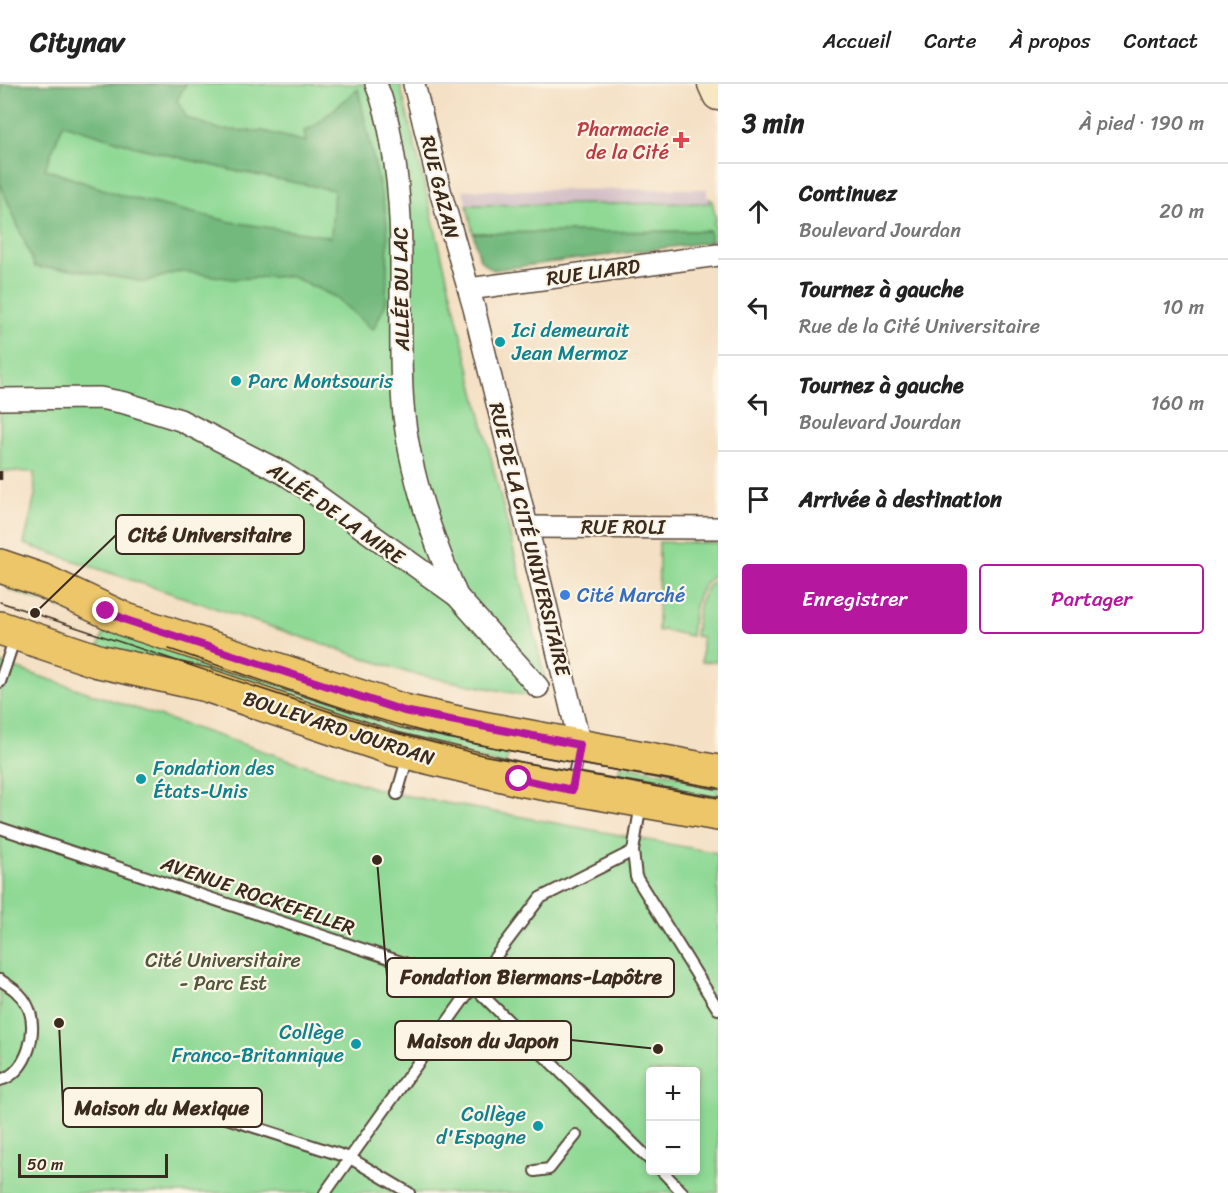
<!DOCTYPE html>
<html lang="fr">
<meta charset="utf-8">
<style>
:root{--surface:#fff;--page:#f6f6f6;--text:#222;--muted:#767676;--line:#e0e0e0;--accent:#b5179e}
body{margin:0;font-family:Sriracha,sans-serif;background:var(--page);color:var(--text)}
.controls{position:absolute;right:18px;bottom:18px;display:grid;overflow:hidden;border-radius:6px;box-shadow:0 3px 9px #0003}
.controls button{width:54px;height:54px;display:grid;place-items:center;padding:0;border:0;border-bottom:2px solid var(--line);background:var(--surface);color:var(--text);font:30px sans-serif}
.scale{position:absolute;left:18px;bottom:15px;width:150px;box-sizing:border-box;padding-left:6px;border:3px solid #3b2a1e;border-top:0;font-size:16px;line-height:21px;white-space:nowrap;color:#3b2a1e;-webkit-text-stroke:4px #fcf5e5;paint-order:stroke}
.stop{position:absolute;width:18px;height:18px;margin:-14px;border:4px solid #b5179e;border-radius:50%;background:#fff}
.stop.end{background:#b5179e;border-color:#fff;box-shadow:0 2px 6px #0008}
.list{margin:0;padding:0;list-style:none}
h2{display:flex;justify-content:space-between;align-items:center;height:78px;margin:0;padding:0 24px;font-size:26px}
h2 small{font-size:20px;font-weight:400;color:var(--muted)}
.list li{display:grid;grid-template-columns:39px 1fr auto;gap:18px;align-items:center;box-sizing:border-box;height:96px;padding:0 24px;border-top:2px solid var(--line)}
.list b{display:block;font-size:22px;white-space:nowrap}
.list p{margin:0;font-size:20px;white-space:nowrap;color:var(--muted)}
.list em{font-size:20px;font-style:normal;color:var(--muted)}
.actions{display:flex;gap:12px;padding:18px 24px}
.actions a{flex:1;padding:14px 0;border:2px solid var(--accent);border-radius:6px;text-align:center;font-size:21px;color:var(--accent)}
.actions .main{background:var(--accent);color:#fff}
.icon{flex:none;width:33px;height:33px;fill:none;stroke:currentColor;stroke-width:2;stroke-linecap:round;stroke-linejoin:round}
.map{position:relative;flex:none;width:718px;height:1109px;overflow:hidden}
header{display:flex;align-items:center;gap:36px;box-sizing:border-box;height:84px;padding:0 30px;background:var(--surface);border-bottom:2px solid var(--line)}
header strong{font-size:28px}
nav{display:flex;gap:33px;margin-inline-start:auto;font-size:21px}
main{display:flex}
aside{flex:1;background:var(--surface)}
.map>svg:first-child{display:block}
</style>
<header>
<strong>Citynav</strong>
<nav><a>Accueil</a><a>Carte</a><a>À propos</a><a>Contact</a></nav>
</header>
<main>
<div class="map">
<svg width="718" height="1109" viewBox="0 0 718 1109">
<rect width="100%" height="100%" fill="#fcf5e5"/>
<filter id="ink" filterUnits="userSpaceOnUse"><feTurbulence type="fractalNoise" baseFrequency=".0167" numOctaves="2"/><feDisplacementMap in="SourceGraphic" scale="12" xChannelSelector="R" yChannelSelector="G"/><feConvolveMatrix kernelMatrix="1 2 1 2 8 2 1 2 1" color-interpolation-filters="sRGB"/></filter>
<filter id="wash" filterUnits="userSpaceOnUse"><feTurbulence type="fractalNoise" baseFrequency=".008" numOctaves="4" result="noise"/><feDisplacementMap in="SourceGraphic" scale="24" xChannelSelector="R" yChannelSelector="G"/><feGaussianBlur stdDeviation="1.35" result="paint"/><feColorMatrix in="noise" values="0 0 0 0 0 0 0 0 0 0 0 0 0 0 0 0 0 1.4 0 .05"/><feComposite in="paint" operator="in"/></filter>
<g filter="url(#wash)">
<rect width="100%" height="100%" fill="#f4e0c4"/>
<path fill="#d2bdc6" d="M707,105V113L710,114V158L493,186L480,176L463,106Z"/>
<g fill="#8fd995" stroke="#65825a" stroke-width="1.5" fill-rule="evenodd">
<path d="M0,0H400L545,595L529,612L409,589L24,460L35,412L34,388L0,387Z"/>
<path d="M710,115L712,117L716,135L713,140L718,146V156L710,157L709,147L473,149L467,121L709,119Z"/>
<path d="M659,458L718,459V488C694,503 694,527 691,552L663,546L658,547Z"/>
<path d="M13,493L107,539L9,506Z"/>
<path d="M718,493V577L702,578V553L695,552C698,529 697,507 718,493Z"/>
<path d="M107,540L509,660L506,682L96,570Z"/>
<path d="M0,579L386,708L718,769V1109H0ZM650,988H696V1086H650Z"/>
<path d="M620,681L718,699V719L616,701Z"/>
</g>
<g fill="#73b97e" stroke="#57724e" stroke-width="1.5" fill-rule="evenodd">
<path d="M1,0H186L177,16L187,34L222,46L263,47L306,58L304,47L313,43L358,5L386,131L388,154L386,219L373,246L335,213L291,192L233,195L181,187L144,198L78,186L35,183L0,99ZM63,40L140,64L235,87L334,106L331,153L232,138L123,112L45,85Z"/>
<path d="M710,147V158L493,186L480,176L473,149Z"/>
</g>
</g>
<g filter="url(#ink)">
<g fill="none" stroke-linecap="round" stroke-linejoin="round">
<defs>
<g id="lane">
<path d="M0,598L15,553"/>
<path d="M572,702L579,665"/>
<path d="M397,710L408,672"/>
<path d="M641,720L633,767L636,793L718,925"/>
<path d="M0,744L473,902L650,1076"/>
<path d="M0,896C11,903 21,909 27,921C40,945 27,990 0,996"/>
<path d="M165,1014L350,1074L409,1109"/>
<path d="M661,1086L683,1109"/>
<path d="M535,1087L549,1085L576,1051"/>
<path d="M325,1109L473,902L540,814L633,767"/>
</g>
<g id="street">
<path d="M376,0C384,19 389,41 392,61C407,142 398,225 402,306C405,377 430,448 457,512"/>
<path d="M414,0L441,110L474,224L580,661"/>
<path d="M469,205L718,171"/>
<path d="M0,315L100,314L125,319L180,336L283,389L315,410L457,512L538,603"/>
<path d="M528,443L718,444"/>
</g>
<path id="secondary" d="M713,0L718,11"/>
<g id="primary">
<path d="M0,482L41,496L126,536L404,627L477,643L718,688"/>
<path d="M0,544L98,577L206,601L394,665L519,695L718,730"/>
</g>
</defs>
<use href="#lane" stroke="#574537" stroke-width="14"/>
<use href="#street" stroke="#574537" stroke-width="24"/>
<use href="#secondary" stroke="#574537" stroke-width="33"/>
<use href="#primary" stroke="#574537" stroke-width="36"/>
<use href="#lane" stroke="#fff" stroke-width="10"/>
<use href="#street" stroke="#fff" stroke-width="21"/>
<use href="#secondary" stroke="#f7e8c3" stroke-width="30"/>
<use href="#primary" stroke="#ecc669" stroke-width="33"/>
<g stroke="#3b2a1e" stroke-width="1.5">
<path d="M0,518L388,647L482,671L718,714"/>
<path d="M169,565C258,594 347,629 437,651C530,673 624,687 718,704"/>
</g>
<path stroke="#3b2a1e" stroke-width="4.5" stroke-dasharray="9 4.5" stroke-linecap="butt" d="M0,387V396"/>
</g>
</g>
<g fill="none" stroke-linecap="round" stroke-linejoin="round" filter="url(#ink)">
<path stroke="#b5179e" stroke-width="8" d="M106,527L126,536L404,627L580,661L572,706L519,695"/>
</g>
<path fill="#e0444e" stroke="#fcf5e5" stroke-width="2" d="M678 47h6v6h6v6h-6v6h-6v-6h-6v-6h6z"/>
<g fill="#0f9aa8" stroke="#fcf5e5" stroke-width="2">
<circle cx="500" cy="258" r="6"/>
<circle cx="236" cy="297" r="6"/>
<circle cx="141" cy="695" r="6"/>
<circle cx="356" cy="960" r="6"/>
<circle cx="538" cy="1042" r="6"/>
</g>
<circle fill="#3f7fe0" stroke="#fcf5e5" stroke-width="2" cx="565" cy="511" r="6"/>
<g text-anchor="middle" stroke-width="4.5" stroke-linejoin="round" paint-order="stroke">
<g font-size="20" fill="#be3a42" stroke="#fcf5e5" text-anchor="end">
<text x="669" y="52">Pharmacie<tspan x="669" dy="23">de la Cité</tspan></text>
</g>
<g font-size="20" fill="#3b2a1e" stroke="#fcf5e5">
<text transform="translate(440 103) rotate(76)" y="7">RUE GAZAN</text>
<text transform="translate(593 188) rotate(-8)" y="7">RUE LIARD</text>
<text transform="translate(401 205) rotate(-91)" y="7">ALLÉE DU LAC</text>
<text transform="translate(336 429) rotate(35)" y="7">ALLÉE DE LA MIRE</text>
<text x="623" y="450">RUE ROLI</text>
<text transform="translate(530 455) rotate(76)" y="7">RUE DE LA CITÉ UNIVERSITAIRE</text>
<text transform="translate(339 644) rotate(18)" y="7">BOULEVARD JOURDAN</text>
<text transform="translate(258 811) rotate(19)" y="7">AVENUE ROCKEFELLER</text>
</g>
<g font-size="20" fill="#0d838f" stroke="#fcf5e5" text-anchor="start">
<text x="512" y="253">Ici demeurait<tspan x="512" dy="23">Jean Mermoz</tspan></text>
<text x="248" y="304">Parc Montsouris</text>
<text x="153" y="691">Fondation des<tspan x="153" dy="23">États-Unis</tspan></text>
<text x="344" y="955" text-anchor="end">Collège<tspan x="344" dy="23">Franco-Britannique</tspan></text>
<text x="526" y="1037" text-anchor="end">Collège<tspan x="526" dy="23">d'Espagne</tspan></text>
</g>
<g font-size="20" fill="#366cbe" stroke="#fcf5e5" text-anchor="start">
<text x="577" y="518">Cité Marché</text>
</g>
<g font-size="20" fill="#50563c" stroke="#fcf5e5">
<text x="223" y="883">Cité Universitaire<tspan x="223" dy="23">- Parc Est</tspan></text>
</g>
</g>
<path fill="none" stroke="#3b2a1e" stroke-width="2" d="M35 529L116 451M377 776L387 893M658 965L571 956M59 939L63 1023"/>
<g fill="#3b2a1e" stroke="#fcf5e5" stroke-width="2">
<circle cx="35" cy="529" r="6"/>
<circle cx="377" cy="776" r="6"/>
<circle cx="658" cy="965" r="6"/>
<circle cx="59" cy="939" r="6"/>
</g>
<g fill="#fcf5e5" stroke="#3b2a1e" stroke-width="2">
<rect x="116" y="431" width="188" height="39" rx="6"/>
<rect x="387" y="874" width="287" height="39" rx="6"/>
<rect x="395" y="937" width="176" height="39" rx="6"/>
<rect x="63" y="1004" width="199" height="39" rx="6"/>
</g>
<g font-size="21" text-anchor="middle" font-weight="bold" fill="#3b2a1e">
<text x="210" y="458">Cité Universitaire</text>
<text x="531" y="900">Fondation Biermans-Lapôtre</text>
<text x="483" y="964">Maison du Japon</text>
<text x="162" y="1031">Maison du Mexique</text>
</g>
</svg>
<div class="controls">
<button>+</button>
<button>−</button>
</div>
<div class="scale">50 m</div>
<div class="stop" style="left:519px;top:695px"></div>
<div class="stop end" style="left:106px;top:527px"></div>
</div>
<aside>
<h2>3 min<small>À pied · 190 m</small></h2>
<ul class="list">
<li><svg class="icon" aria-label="ahead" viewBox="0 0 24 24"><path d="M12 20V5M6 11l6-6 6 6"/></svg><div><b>Continuez</b><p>Boulevard Jourdan</p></div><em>20 m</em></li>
<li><svg class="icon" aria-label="left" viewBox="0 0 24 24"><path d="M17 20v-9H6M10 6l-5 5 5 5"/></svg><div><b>Tournez à gauche</b><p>Rue de la Cité Universitaire</p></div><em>10 m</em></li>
<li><svg class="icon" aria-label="left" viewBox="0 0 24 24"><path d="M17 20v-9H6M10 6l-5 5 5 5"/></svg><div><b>Tournez à gauche</b><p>Boulevard Jourdan</p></div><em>160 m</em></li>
<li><svg class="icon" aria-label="arrive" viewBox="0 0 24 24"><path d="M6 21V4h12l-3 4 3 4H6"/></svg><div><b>Arrivée à destination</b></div></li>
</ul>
<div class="actions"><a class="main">Enregistrer</a><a>Partager</a></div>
</aside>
</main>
